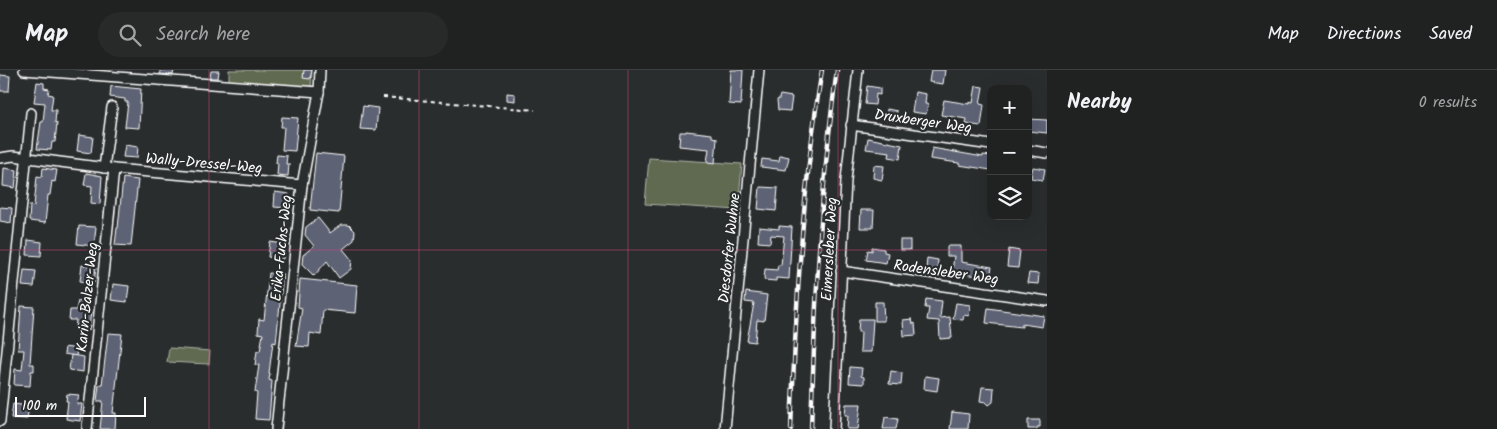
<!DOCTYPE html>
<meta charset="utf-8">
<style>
:root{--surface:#202222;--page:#282a2a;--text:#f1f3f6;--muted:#a2a4a5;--line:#3d3f40}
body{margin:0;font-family:Kalam,sans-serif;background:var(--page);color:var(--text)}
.controls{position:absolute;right:15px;top:15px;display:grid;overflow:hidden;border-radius:10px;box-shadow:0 5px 20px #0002}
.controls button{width:45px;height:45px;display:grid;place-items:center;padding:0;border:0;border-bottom:1px solid var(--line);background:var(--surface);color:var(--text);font:25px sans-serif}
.scale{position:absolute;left:15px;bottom:12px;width:131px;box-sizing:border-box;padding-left:5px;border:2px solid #fff;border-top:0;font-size:14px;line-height:18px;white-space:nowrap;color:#fff;-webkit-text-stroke:4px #2a2d2e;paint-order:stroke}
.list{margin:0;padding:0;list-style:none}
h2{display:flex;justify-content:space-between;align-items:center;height:65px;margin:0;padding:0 20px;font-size:21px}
h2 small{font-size:16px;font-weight:400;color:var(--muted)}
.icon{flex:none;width:28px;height:28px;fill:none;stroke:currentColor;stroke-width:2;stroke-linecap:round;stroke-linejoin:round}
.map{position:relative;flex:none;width:1047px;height:359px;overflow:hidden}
header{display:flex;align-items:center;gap:30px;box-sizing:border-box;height:70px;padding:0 25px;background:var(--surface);border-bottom:1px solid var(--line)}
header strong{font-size:24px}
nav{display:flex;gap:28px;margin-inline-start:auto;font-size:18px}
.search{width:350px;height:45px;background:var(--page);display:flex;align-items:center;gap:12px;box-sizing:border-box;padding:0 18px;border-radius:28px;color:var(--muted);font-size:19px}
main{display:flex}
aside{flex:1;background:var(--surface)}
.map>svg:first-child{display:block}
</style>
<header>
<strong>Map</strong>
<div class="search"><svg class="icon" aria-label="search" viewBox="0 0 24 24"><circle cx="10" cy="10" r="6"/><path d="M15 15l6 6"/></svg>Search here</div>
<nav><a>Map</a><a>Directions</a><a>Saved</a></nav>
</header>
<main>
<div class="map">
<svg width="1047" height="359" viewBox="0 0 1047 359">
<rect width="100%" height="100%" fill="#2a2d2e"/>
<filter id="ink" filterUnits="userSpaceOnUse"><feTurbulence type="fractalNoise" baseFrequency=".02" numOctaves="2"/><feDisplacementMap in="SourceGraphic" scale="10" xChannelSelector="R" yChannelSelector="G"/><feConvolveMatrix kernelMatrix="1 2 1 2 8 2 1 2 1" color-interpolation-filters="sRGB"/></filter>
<g filter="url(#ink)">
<g fill="#616a51" stroke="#b0b4a8">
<path d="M229,0H312L311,18L229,12Z"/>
<path d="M649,88L742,94L738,140L645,134Z"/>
<path d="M169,278L210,281L209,294L167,292Z"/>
</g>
<g fill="#5d6274" stroke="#fff">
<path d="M160,0H174L173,5L160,4Z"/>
<path d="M304,0H312L310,9L303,8Z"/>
<path d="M731,0H743L741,35L729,34Z"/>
<path d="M931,0H945L943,14L929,12Z"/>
<path d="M211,1H219L218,8H210Z"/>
<path d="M0,5L10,6L9,21H0Z"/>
<path d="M37,12L44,13V18L49,19L48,24L53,25L51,40H56L55,53H57L55,72H52L51,80L37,79L41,52H43L45,33L34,32Z"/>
<path d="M111,16L141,19L139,58L125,57L128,32H125V29L110,27Z"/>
<path d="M867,16L880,18V25L876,24L875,35L865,34Z"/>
<path d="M976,16L983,17L980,34L984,35L981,56L966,54L967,49L941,45L944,30L969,34V32L973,33Z"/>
<path d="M915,22L926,24L925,34H928L926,44L912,42Z"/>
<path d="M507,23L515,24V31L507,30Z"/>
<path d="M780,25L792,27L790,41L778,40L777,30L779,29Z"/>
<path d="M363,36L378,38L376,60L360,59Z"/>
<path d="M887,39L897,41L895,52L886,50Z"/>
<path d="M282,47L298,48L295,81L282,80L284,57H281Z"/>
<path d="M1028,49L1047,50V63L1028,61Z"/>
<path d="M686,61L712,64V67L717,68L715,93L707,92L709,79L679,76L680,62H686Z"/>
<path d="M79,65L93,67L91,83L77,81Z"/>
<path d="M868,68L902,75L900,89L889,87L890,82L866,79Z"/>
<path d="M125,75L138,77L137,88L123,87Z"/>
<path d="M932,78L983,87V85L991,86V100L959,95V93L930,89Z"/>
<path d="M316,83L344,86L339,143L310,140Z"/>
<path d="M277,85L287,86L286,94H289L288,106L277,105L278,93H276Z"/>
<path d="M780,85L789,87L786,100L761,97L762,89L779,91Z"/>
<path d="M874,95L884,96L882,110L873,108Z"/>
<path d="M1033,97L1045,99L1043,110L1031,108Z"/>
<path d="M4,98L17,100L15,118L3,116Z"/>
<path d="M43,98L57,100L55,112L52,111L50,125H48L45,153L29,151L30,135L34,136L37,106L42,107Z"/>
<path d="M86,103L102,106L100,134L91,133L92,116L84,115Z"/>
<path d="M123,108L138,110L131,176L115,175L117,158H118Z"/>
<path d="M760,117L778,118L776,141L758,139Z"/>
<path d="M275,122L289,124L287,138L274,137Z"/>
<path d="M0,137L12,138L11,153L0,151Z"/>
<path d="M861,140H874L873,158H860Z"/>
<path d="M318,148L330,163L341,155H349L355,161L354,170L343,179L352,190L351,199L339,208L327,191L314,206L302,194L303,185L314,176L305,165L306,157Z"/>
<path d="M79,156L96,157L94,176L77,174Z"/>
<path d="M779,156L792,157L789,209L776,208V211L764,210L765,199L777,200L778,195H781L784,166L771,165L770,173L758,172L759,157L779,159Z"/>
<path d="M28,170L42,172L41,186L27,185Z"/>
<rect x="900" y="170" width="10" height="10"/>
<path d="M270,172L284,174L283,189L268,187Z"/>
<path d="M947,176H961V192L992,197L990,208L952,202L954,186H947Z"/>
<path d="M872,177L884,179V182L888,183L886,193L866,190L868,180L872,181Z"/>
<path d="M1009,179L1020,181L1018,198L1007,197Z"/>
<path d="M927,188L938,190L937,200L926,199Z"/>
<path d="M82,195L96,197L94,213L80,211Z"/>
<path d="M24,200L36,201L34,217L22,216Z"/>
<path d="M269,203L283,204L276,273L273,272L269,303H270L269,310L272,311L269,350L255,349L257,323L255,322L259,295H255L257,281H260L263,264L258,263L259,249L264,250Z"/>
<path d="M1029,203L1039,204L1038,214L1027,213Z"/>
<path d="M300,209L357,215L355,243L323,240L321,265L310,263L309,277L296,276L302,238L298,237Z"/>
<path d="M113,214L129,216L127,232L111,230Z"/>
<path d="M746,222L767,225L764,251L757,250L755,272L747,271L754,233L745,232Z"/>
<path d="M926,229L942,231L940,248L950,247L952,268L940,269L939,251L927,250L929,238H925Z"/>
<path d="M78,231L88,233L87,241H91L89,260L75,259L76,250H69L70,240H76Z"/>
<path d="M875,232H883L884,251H875Z"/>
<path d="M956,233L970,235L969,246L964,245L963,250L953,249Z"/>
<path d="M21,236L34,237L30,294H34V301H31L30,316L14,315L15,299L22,300L24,280H18Z"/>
<path d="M988,238L1044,246L1042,257L1022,254V257L986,253Z"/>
<path d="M859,249H873L871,282H860L861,262H858Z"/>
<path d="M912,249L913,254L915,253L916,265L904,266L903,250Z"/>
<path d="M108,263L122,264L113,343H116L115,359H100L103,331H97L99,315H102Z"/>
<path d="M65,277L77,279L76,286L64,284Z"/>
<path d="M71,285L84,287L83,302L69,300Z"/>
<path d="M850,297L862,298L861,306L864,307V314L849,313Z"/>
<path d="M891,301L902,303L901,315L889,314Z"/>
<path d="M925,306L939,308L937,321L924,319Z"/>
<path d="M982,317L994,318L993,332L989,335L986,332L980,331Z"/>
<path d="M67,324L79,325L77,334H82L80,351L66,349L68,331H66Z"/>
<path d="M13,334L29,336L27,349L11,348Z"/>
<path d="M846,334H861L858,359H847L848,345H845Z"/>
<path d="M952,342L969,344L968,359H950Z"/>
<path d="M885,347L898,349L896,359H883Z"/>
<path d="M1028,350H1040V357H1037V359H1028Z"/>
</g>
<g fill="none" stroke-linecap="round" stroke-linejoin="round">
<defs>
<g id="minor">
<path d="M24,0L319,22"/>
<path d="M851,55L991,75"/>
<path d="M1028,80L1047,83"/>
<path d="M0,88L13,86L114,99L302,115"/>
<path d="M104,98L112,37"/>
<path d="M841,201L1047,231"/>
<path d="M0,351L31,43"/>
<path d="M87,359L114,99"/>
<path d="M276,359L302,115L319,22L320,0"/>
<path d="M725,359L759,0"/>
<path d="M834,359L846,110L858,0"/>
</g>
</defs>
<use href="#minor" stroke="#fff" stroke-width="12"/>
<path stroke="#fff" stroke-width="2" stroke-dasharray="4 4" stroke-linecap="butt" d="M383,27L535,40"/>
<use href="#minor" stroke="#2a2d2e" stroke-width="9"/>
<defs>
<g id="rail">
<path d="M791,359C796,239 802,119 822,0"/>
<path d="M811,359C815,239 820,119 837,0"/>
</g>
</defs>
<use href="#rail" stroke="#fff" stroke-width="4.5"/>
<use href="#rail" stroke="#2a2d2e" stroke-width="2.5" stroke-dasharray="8" stroke-linecap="butt"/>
</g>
</g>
<path fill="none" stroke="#ce467c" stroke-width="1" stroke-opacity="0.55" d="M209,0V359M419,0V359M628,0V359M838,0V359M0,180H1047"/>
<g text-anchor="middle" stroke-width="4.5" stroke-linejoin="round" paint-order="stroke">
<g font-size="15" fill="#fff" stroke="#2a2d2e">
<text transform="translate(923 51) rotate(8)" y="5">Druxberger Weg</text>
<text transform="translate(204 93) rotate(5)" y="5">Wally-Dressel-Weg</text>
<text transform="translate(281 178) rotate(-84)" y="5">Erika-Fuchs-Weg</text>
<text transform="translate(729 178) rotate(-84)" y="5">Diesdorfer Wuhne</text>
<text transform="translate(829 179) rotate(-87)" y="5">Eimersleber Weg</text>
<text transform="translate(946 202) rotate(8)" y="5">Rodensleber Weg</text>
<text transform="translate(87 227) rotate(-84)" y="5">Karin-Balzer-Weg</text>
</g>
</g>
</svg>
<div class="controls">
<button>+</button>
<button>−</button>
<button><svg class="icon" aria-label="layers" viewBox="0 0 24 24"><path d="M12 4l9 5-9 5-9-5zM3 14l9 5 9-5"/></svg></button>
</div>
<div class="scale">100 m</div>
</div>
<aside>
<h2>Nearby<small>0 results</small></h2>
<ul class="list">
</ul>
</aside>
</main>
